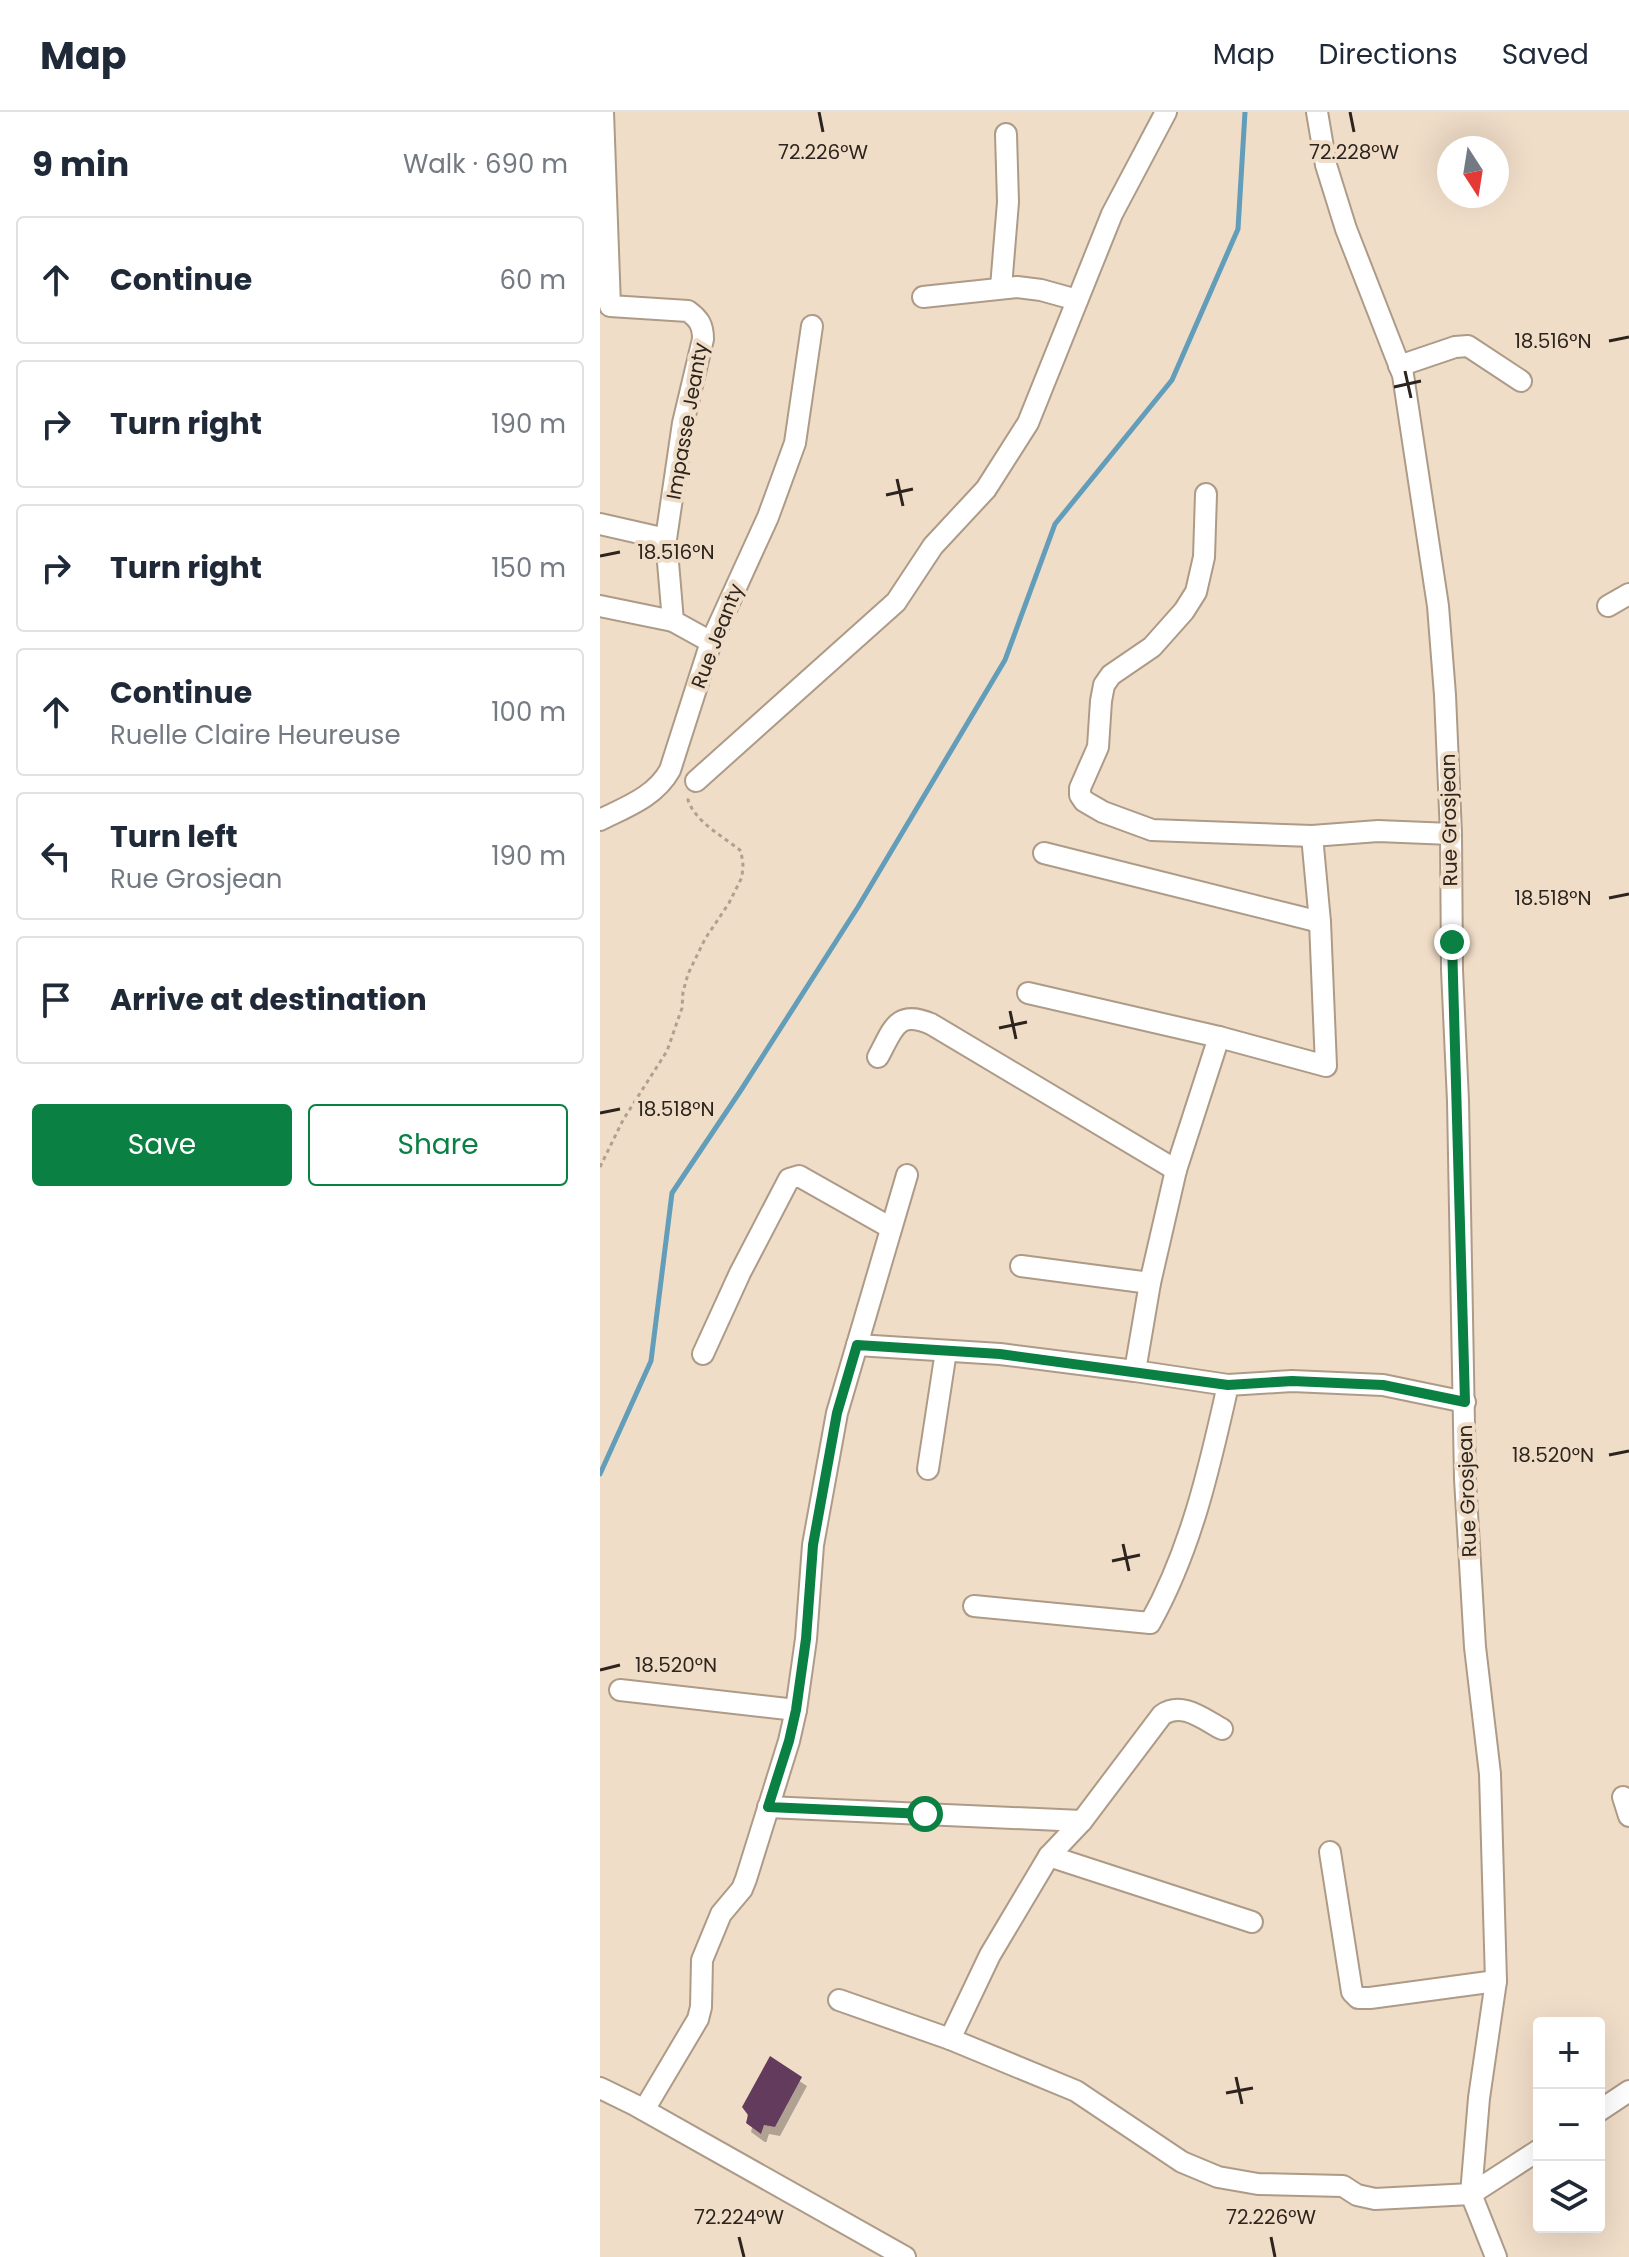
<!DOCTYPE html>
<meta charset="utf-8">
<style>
:root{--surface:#fff;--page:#f6f6f7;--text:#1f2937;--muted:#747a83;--line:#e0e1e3;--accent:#0b8043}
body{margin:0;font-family:Poppins,sans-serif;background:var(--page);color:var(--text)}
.controls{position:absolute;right:24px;bottom:24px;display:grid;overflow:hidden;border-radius:8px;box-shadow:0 8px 32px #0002}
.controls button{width:72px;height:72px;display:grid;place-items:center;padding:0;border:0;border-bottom:2px solid var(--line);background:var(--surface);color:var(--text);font:40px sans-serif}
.compass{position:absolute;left:837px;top:24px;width:72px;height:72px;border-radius:50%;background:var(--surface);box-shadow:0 8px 32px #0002;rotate:168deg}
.stop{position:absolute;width:24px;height:24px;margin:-18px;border:6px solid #0b8043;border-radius:50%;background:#fff}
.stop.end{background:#0b8043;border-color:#fff;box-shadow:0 2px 8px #0008}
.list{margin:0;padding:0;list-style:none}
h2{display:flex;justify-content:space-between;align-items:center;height:104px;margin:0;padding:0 32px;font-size:34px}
h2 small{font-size:26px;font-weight:400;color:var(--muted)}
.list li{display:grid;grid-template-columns:52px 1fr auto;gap:24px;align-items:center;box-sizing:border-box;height:128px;margin:0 16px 16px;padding:0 16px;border:2px solid var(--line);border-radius:8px}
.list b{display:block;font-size:30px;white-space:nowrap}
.list p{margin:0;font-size:26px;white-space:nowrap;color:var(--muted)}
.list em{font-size:26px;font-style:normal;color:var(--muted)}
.actions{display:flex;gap:16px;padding:24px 32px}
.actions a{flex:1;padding:18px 0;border:2px solid var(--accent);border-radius:8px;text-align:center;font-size:28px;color:var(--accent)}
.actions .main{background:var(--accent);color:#fff}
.icon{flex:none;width:44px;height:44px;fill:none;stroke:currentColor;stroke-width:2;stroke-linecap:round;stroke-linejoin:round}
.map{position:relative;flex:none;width:1029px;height:2145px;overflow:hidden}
header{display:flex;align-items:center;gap:48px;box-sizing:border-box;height:112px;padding:0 40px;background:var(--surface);border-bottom:2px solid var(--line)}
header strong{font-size:38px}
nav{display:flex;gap:44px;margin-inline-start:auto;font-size:28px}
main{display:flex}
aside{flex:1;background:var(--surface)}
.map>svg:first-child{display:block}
</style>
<header>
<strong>Map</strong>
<nav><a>Map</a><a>Directions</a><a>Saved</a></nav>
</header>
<main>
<aside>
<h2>9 min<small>Walk · 690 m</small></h2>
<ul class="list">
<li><svg class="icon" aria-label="ahead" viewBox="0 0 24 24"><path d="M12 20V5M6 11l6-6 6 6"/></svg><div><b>Continue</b></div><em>60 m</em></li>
<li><svg class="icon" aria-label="right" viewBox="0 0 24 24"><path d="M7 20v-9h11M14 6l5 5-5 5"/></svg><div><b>Turn right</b></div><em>190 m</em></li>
<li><svg class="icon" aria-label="right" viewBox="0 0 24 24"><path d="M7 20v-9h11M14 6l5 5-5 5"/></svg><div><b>Turn right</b></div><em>150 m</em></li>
<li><svg class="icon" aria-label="ahead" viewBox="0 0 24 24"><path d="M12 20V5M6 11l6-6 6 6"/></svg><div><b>Continue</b><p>Ruelle Claire Heureuse</p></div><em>100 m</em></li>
<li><svg class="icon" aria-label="left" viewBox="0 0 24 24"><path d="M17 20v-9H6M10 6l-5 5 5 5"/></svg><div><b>Turn left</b><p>Rue Grosjean</p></div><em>190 m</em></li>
<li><svg class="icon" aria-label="arrive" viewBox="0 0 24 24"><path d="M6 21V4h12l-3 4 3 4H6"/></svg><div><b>Arrive at destination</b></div></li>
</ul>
<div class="actions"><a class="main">Save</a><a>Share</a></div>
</aside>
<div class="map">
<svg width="1029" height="2145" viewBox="0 0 1029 2145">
<defs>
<filter id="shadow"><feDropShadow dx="5" dy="9" stdDeviation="0" flood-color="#0004"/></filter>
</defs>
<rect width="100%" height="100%" fill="#f0ddc8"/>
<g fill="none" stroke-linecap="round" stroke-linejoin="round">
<path stroke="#629db9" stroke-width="5" d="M0,1362L51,1249L72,1081L141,978L258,795L405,548L455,412L572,268L638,117L645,0"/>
</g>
<path fill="#643b5b" filter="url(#shadow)" d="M170,1944L202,1965L175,2015L164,2013L161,2022L146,2011L148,2003L142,1995Z"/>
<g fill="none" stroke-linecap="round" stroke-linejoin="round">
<defs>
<g id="minor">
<path d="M3,0L10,194L88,199C99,207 103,213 103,227L83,311L66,427L73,509L111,530"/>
<path d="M717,0L726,53L746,117L803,263L838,494L845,583L851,722L852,858L858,989L865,1367L875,1535L890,1662L896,1869L879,1986L871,2082L896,2145"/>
<path d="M401,175L408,90L406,22"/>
<path d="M323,185L417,175L441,178L477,188"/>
<path d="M799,254L855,235L868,234L921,269"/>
<path d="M606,382L604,445L596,480L584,499L552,535L511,563L504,573L501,589L498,635L480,676V683L484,689L503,700L552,718L712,724"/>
<path d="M0,412L66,427"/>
<path d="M0,494L73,509"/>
<path d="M1008,494L1029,482"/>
<path d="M96,669L296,490L333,434L386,377L428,311L512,102L566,0"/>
<path d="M0,708C26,695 55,685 70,658L111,530L168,405L195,331L212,214"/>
<path d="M444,741L720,810"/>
<path d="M428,881L619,925L726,954L720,810L712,724L778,719L851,722"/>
<path d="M619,925L576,1058L550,1171L535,1259L628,1273"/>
<path d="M278,945C293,918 296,897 331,912L576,1058"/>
<path d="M421,1154L550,1171"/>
<path d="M257,1233L400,1242L535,1259"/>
<path d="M103,1242L140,1161L189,1067L199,1064L291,1116"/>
<path d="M328,1357L346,1239"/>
<path d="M374,1494L550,1511C591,1438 610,1354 628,1273L692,1269L783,1273L865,1290"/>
<path d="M20,1578L196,1598"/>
<path d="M622,1617C603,1607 582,1589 562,1603L482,1709L449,1744L390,1843L350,1927L476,1979L582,2050L618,2065L658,2072L743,2074L757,2083L775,2087L871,2082L939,2038"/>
<path d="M1023,1685L1029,1704"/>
<path d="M168,1695L482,1709"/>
<path d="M730,1740L752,1880L758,1886H770L896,1869"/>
<path d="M449,1744L652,1810"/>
<path d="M239,1888L350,1927"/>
<path d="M0,1976L35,1993L305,2145"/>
<path d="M44,1998L98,1907L101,1895L102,1848L121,1802L142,1777L146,1767L189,1629L196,1598L206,1527L213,1433L237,1301L307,1063"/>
<path d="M999,1999L1029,1979"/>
</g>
</defs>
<use href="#minor" stroke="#ad9b87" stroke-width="24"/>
<path stroke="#b0a090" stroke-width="3" stroke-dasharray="4 4" stroke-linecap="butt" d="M0,1055L23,1008L67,939L82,896L83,880L88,862L105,827L129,791L142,765L143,753L141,739C123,724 96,711 88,688L90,684"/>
<use href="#minor" stroke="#fff" stroke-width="20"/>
</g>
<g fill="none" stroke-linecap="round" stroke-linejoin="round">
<path stroke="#0b8043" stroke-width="10" d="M325,1702L168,1695L189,1629L196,1598L206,1527L213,1433L237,1301L257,1233L400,1242L628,1273L692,1269L783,1273L865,1290L852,830"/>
</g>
<path fill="none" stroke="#2c241d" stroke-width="3" d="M219,0L223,20M750,0L754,20M1009,229L1029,225M805,259L811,286M794,275L821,269M297,367L303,394M286,383L313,377M0,444L20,440M1009,786L1029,782M410,899L416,927M399,916L427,910M0,1001L20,997M1009,1343L1029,1339M523,1432L529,1459M512,1449L540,1443M0,1558L20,1553M636,1965L642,1992M626,1981L653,1976M139,2125L144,2145M671,2125L675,2145"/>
<g text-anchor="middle" stroke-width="8" stroke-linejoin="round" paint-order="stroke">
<g font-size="20" fill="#2c241d" stroke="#f0ddc8">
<text transform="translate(87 309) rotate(-80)" y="7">Impasse Jeanty</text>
<text transform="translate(117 524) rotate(-69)" y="7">Rue Jeanty</text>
<text transform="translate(849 708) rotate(-91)" y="7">Rue Grosjean</text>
<text transform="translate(867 1379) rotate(-92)" y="7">Rue Grosjean</text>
</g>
</g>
<g font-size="20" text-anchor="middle" fill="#2c241d" stroke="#f0ddc8" stroke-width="8" stroke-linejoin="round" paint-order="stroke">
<text x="223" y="47">72.226°W</text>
<text x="754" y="47">72.228°W</text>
<text x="953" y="236">18.516°N</text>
<text x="76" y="447">18.516°N</text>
<text x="953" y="793">18.518°N</text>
<text x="76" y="1004">18.518°N</text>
<text x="953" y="1350">18.520°N</text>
<text x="76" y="1560">18.520°N</text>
<text x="139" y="2112">72.224°W</text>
<text x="671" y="2112">72.226°W</text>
</g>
</svg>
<div class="controls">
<button>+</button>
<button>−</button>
<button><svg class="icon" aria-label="layers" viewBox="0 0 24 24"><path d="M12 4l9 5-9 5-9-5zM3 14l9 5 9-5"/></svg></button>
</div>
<svg class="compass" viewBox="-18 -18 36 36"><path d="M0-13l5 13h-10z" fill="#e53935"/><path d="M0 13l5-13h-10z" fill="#747a83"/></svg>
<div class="stop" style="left:325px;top:1702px"></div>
<div class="stop end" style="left:852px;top:830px"></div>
</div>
</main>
